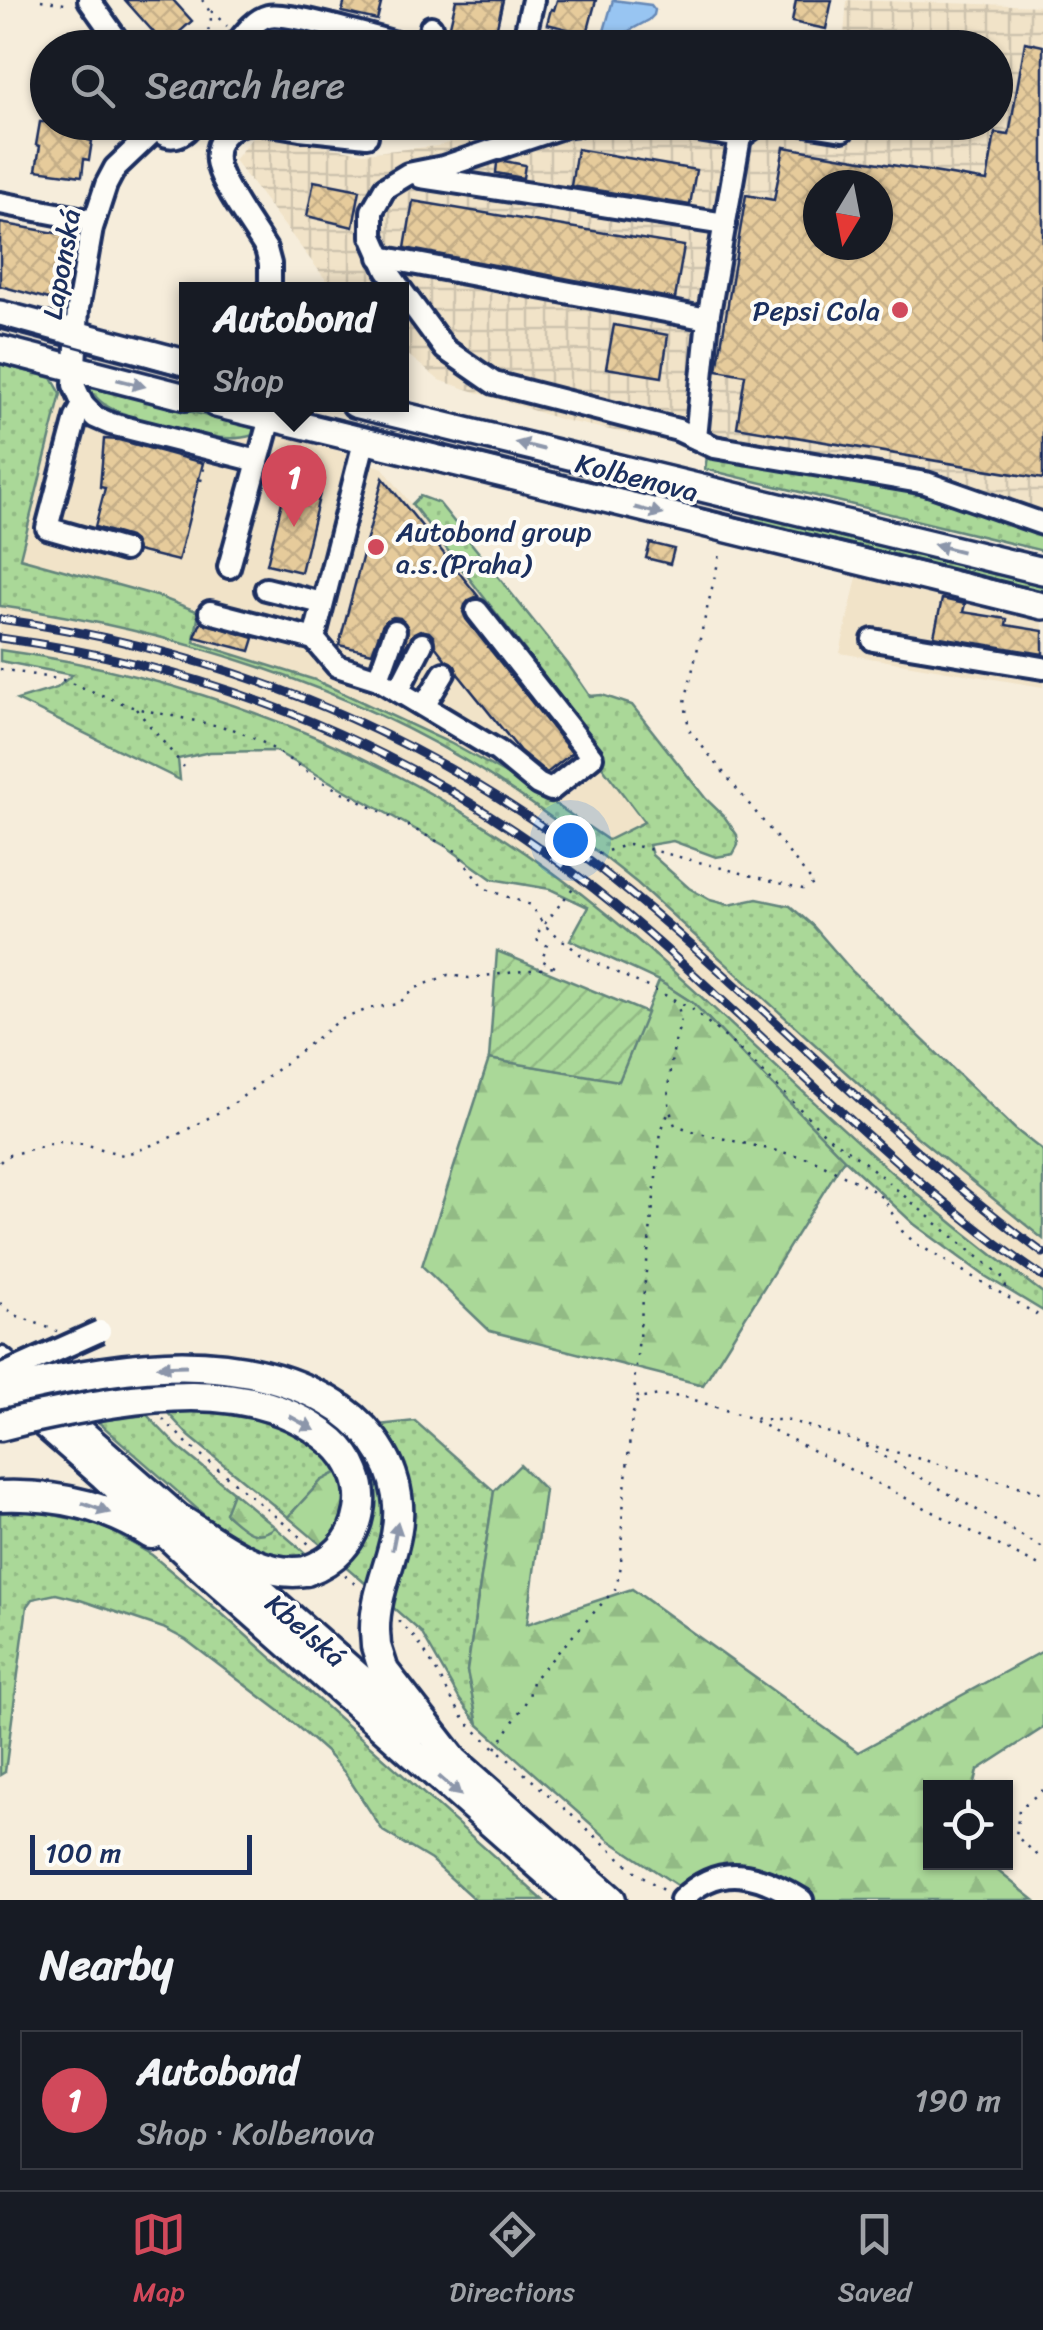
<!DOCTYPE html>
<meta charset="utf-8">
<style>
:root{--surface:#171b24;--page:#20242c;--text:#f1f3f6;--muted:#9ea1a6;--line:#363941;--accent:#d1495b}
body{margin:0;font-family:Sriracha,sans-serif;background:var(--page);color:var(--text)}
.controls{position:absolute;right:30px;bottom:30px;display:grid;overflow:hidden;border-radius:0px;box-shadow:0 2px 8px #0004}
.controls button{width:90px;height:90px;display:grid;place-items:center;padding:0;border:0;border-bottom:2px solid var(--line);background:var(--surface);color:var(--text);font:50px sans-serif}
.compass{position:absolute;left:803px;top:170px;width:90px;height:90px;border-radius:50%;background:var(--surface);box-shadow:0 2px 8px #0004;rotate:190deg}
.scale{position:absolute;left:30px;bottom:25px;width:222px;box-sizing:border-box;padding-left:10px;border:5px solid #1b2f5e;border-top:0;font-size:28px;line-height:35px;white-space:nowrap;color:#1b2f5e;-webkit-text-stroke:8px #fdfcf7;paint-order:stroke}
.you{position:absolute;left:570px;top:840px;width:35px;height:35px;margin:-25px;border:8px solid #fff;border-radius:50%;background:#1a73e8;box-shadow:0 0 0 15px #1a73e833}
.badge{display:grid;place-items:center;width:65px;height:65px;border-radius:50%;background:var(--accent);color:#fff;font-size:32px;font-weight:700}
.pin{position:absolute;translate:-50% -82px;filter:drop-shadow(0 2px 5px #0008)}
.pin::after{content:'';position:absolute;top:52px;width:35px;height:30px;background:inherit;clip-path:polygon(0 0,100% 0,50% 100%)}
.popup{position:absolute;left:179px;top:282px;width:230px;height:130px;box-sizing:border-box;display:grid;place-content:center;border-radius:0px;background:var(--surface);filter:drop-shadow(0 2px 8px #0005);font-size:32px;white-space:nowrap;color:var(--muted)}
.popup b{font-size:38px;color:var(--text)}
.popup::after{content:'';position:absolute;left:50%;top:100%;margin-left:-20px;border:20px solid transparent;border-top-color:var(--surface)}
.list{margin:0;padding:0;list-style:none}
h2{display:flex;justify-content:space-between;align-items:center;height:130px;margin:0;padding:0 40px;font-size:42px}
h2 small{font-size:32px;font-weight:400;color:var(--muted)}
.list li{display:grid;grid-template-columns:65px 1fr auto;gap:30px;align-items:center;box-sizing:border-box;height:140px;margin:0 20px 20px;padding:0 20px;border:2px solid var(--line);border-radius:0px}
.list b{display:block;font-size:38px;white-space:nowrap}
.list p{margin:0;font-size:32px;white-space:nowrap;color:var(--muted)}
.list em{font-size:32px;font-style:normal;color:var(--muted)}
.icon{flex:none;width:55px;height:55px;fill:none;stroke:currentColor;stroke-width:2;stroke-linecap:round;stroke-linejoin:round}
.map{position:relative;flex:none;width:1043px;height:1900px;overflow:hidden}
.search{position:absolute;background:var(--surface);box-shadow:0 2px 8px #0004;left:30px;right:30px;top:30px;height:110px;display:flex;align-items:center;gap:25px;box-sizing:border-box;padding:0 35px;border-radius:55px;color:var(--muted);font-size:38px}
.sheet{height:290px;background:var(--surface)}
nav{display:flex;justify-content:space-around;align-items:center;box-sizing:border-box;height:140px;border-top:2px solid var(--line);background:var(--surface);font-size:28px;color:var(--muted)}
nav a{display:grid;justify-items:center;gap:5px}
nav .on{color:var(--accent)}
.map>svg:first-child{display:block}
</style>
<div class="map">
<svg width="1043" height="1900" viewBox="0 0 1043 1900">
<defs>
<pattern id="industrial-grid" width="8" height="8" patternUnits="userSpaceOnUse" patternTransform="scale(2.5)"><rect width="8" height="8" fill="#f1e3c8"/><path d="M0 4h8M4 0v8" fill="none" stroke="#cec3ae"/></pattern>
<pattern id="grass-dots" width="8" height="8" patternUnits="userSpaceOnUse" patternTransform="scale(2.5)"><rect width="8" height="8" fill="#aad898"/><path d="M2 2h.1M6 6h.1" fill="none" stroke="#92ba85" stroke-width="1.8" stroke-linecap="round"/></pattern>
<pattern id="forest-firs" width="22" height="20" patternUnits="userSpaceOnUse" patternTransform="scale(2.5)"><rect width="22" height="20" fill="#aad898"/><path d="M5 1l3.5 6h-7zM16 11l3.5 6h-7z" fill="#92ba85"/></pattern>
<pattern id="garden-furrows" width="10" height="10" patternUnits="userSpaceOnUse" patternTransform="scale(2.5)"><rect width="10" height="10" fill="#aad898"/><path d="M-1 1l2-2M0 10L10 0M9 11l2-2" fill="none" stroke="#92ba85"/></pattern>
<pattern id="building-cross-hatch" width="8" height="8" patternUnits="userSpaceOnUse" patternTransform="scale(2.5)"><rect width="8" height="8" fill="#e6cb9b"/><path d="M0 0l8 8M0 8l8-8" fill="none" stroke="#c5af88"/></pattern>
</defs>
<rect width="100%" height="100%" fill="#f6eddb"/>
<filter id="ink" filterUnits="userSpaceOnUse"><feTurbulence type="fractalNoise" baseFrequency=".01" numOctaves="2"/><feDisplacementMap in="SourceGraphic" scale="20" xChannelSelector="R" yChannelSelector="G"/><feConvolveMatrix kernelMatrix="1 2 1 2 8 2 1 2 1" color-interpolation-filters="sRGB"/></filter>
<g filter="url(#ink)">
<g fill="#f1e3c8">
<path d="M63,376L277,427L383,468L604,754L601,765L644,822L608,840L533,789L450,743L315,680L193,642L199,613L20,557L61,395Z"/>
<path d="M859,568L1043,614V687L840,653Z"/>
<path d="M0,606L133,630L181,642L291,678L400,726L494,778L596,850L637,883L916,1136L1043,1239V1293L984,1250L887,1168L609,916L570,885L470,815L380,765L275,719L169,684L123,672L0,650Z"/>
</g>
<path fill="url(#industrial-grid)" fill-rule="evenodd" d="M847,0L1043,6V534L1000,521L966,504L562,420L439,380L402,350V290L333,289L234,160L255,134L363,153L438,146L514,122H996V48L843,47ZM818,185H878V245H818Z"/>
<g fill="url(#grass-dots)" stroke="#62847b" stroke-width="2.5">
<path d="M0,364L52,378L61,394L20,558L157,596L199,612L194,642L315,680L450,743L533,789L608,840L644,822L601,765L604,753L412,504L420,496L439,503L568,664L590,696L602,695L632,705L706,799L724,816L737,835L738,845L733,854L716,857L673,841L649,845L652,855L689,888L710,900L729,905L757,899L790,906L813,926L853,972L1015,1129L1043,1151V1239L916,1136L637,883C591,846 544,811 495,779C352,686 169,629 0,606Z"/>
<path d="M94,386L253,428L254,432L253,435C238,440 223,439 207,436L206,439L124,418L125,414C109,409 100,403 90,390Z"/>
<path d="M708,451L897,483L966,504L1000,521L1043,534V551L705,469Z"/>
<path d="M755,511L1043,581V597L751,528Z"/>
<path d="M0,650C226,681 433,771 609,916C706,996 794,1087 889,1170C939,1213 990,1254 1043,1293V1311L985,1276L914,1224L844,1159L693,1003L659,981L570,940L588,907L550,889L492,879L447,847L275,751L210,752L178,759L180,780L17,700L57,688L72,675L0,661Z"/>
<path d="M221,1410C257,1411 299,1428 326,1451C332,1456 337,1463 342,1469L379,1425L415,1421L494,1491L467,1671L478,1724L460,1700L421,1632L326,1549L341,1470L321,1481L288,1517L189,1436L168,1413Z"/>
<path d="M147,1415L177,1446L233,1492L226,1514C242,1527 255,1542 275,1527L311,1558L286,1562L237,1544L97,1421Z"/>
<path d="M35,1511L101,1525L152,1555L221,1613L543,1900H475L431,1860L383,1831L345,1773L325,1751L282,1713L186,1640L163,1628L80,1600L56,1594L32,1599L27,1606L5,1772L0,1775V1513Z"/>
</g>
<g fill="url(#forest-firs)" stroke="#62847b" stroke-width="2.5">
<path d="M659,981L693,1003L844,1159L703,1385L490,1331L422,1266L489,1059L619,1080Z"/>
<path d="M520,1465L545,1490L527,1624L632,1589L858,1752L1043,1651V1728L978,1770L974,1787L930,1788V1862L988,1863L1034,1900H814L778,1877L745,1866L710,1867L681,1888L609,1840L478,1724L467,1671L494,1491Z"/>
<path d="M342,1470L348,1485L346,1521L326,1549L288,1517L321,1481Z"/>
<path d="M233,1492L275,1527C255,1543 241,1527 225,1513Z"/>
</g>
<path fill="url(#garden-furrows)" stroke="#62847b" stroke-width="2.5" d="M497,951L647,1013L619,1081L489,1059Z"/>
<path fill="#98c5f2" stroke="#6689b7" stroke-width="2.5" d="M613,0L651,5L655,10L654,15L649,20L599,47H569L604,31Z"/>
<g fill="url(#building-cross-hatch)" stroke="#1b2f5e" stroke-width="2.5" fill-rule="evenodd">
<path d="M125,0H173L192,21L165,45Z"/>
<path d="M345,0H382L377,20L342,12Z"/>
<path d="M456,0H503L494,40L488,38L486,47L447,38Z"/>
<path d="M557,0H596L587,34L547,24L551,9L554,10Z"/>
<path d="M796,0H832L826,29L792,22Z"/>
<path d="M704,36L732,42V48H676V45Z"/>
<path d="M1025,42L1043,46V479L737,427L745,375L717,370L746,195L774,200L784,147L987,181L995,133L1009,135ZM818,185H878V245H818Z"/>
<path d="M40,122H90L88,140L92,141L89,160L84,159L82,176L36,170L40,146L36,145Z"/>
<path d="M577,149L696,170L690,205L571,186Z"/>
<path d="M504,161L525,165L523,178L496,173L497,163Z"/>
<path d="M314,181L360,190L353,227L307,216Z"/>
<path d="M413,201L684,246L675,299L405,248Z"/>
<path d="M0,223L67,235L56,301L0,286Z"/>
<path d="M614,325L668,335L662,377L606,368Z"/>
<path d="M104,439L119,440L203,463L178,561L137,551L134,541L129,537L95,527L105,488L100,487Z"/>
<path d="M383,478L478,596L469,600L465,605L463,612L466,619L572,753L547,773L520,751L458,674L455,666L446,660L435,646L434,637L429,632L420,630L414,633L401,654L408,628L400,618L393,617L387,620L382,626L372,653L339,645Z"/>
<path d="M287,481L321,489L301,572L267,564Z"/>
<path d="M650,543L674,549L670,564L646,558Z"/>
<path d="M942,599L965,604L963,612L1007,619L1006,625L1043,631V654L934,636Z"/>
<path d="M201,622L254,638L250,651L195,637Z"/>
</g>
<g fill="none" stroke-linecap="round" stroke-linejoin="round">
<defs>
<g id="minor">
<path d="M89,0L123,48"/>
<path d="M233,48C243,36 253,20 268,16C288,11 387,41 414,48"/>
<path d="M426,48L431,27"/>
<path d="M522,48L533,0"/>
<path d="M152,122C162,142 183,141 193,122"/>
<path d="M251,122C228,124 212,143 218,166C223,187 254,229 266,249L270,264V290"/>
<path d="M259,122L300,129L367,136"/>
<path d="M650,122L740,137L761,122"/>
<path d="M793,122L843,130"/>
<path d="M421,177L725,224"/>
<path d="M0,203L94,221"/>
<path d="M380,257L708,319"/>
<path d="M401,290L387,270L372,236V211L385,188L408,174L443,167L565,126L594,122"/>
<path d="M402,291L445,349L494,383L678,430L714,447L926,483L1043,524"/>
<path d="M83,405L95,417L111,424L258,461"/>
<path d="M696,438L708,319L740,137"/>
<path d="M364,442L314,639L337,666L378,679L498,751L538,784L551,790L592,757L477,611"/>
<path d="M124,550L47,528L76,418L83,405L74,385L78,308L92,228L106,185L115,168L156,129"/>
<path d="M229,567L270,418"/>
<path d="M266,589L322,603"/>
<path d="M210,612L314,639"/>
<path d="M873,640L1043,668"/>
<path d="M378,679L395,631"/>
<path d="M398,691L422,644"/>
<path d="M424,706L444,673"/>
<path d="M681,1900C721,1861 757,1873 802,1900"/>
</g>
<g id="major">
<path d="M0,314L186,363"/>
<path d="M0,349L186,397"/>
<path d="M216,404L1043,606"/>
<path d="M355,404L1043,571"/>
<path d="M0,1360L421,1731"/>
</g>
<g id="highway">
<path d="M0,1384L104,1475L202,1567L579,1900"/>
<path d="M0,1426L28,1419"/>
<path d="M0,1496C54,1494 105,1504 151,1534"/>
<path d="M182,1521C220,1544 259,1578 306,1571"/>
<path d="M375,1631L376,1646L384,1671L454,1761L611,1900"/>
</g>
</defs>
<use href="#minor" stroke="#1b2f5e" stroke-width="28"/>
<use href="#major" stroke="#1b2f5e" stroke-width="32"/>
<use href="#highway" stroke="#1b2f5e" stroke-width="35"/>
<g stroke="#1b2f5e" stroke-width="2.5" stroke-dasharray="2.5 8" stroke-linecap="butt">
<path d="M41,0L65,4L71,0"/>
<path d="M211,11L227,26"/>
<path d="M196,48C210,30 218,19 202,0"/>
<path d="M201,481L205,464"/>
<path d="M0,669L63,680L135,708L233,729L266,744L319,780L456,851L483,888L530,905L544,925L585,958L667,996C674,1002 679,1006 680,1015C682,1023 678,1030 676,1038C670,1066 663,1099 675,1125L699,1133L812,1159L869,1188L884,1199L902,1231L915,1243L1043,1318"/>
<path d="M136,709L184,767"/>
<path d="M598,854L629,844L803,889L814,884L689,730L685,702L721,550"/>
<path d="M555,967L541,960L548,946L538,941L536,935L576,884"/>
<path d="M673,999L692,1009L748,1057L827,1136L868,1165L943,1229L1001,1275L1009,1295"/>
<path d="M0,1162L6,1156L57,1142L84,1144L123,1155L142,1149L179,1134L232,1105L340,1020L371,1008L398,1004L416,988L448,975L469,978L555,967"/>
<path d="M0,1303L15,1315L57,1331"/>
<path d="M638,1398L634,1384L661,1131L668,1114"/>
<path d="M163,1419L189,1445L309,1544"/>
<path d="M755,1421L1043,1568"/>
<path d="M866,1444L1043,1493"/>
<path d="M345,1575L357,1586"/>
<path d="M398,1621C430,1648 443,1690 467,1723L635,1871L667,1893"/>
<path d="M496,1748L529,1697L532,1681L616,1588L621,1566L622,1521L632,1416L638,1399L659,1395L685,1397L750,1418L791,1421L859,1442L1043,1548"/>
<path d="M1043,1790L1019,1809L1016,1836L1043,1860"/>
</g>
<use href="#minor" stroke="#fdfcf7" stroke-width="20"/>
<use href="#major" stroke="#fdfcf7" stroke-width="25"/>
<use href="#highway" stroke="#fdfcf7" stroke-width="28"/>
<g stroke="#1b2f5e" stroke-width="2.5">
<path d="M0,326L186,377"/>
<path d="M271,404L1043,592"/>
</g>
<defs>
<g id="rail">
<path d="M0,619C236,652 447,741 631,894C772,1010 896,1145 1043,1253"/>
<path d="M0,638C247,671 463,771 650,935C780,1049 900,1178 1043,1277"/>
</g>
</defs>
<use href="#rail" stroke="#1b2f5e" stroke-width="9"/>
<use href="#rail" stroke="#fdfcf7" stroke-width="5" stroke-dasharray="15" stroke-linecap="butt"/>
<defs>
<path id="minor-bridge" d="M0,1376L100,1331"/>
<g id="highway-bridge">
<path d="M0,1393C107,1368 227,1343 328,1401C364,1421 391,1455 397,1496C405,1544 374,1584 375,1631"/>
<path d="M28,1419C126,1399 249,1370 333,1442C352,1459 364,1485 359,1511C354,1541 334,1561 306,1571"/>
</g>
</defs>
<use href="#minor-bridge" stroke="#1b2f5e" stroke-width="28" stroke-linecap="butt"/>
<use href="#highway-bridge" stroke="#1b2f5e" stroke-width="35" stroke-linecap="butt"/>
<use href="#minor-bridge" stroke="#fdfcf7" stroke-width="20"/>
<use href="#highway-bridge" stroke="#fdfcf7" stroke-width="28"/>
</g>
<defs><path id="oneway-solid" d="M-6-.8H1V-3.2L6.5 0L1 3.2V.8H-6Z" transform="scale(2.5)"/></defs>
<g fill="#8c96aa">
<use href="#oneway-solid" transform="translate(131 383) rotate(14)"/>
<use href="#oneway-solid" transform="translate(530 446) rotate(-166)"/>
<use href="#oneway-solid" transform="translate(649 511) rotate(14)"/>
<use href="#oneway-solid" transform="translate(948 548) rotate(-166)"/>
<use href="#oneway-solid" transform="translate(172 1366) rotate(178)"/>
<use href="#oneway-solid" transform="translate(302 1423) rotate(29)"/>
<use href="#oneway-solid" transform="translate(96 1508) rotate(19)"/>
<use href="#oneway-solid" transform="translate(395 1536) rotate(-79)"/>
<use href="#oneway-solid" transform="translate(450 1786) rotate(41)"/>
</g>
</g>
<g fill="#d1495b" stroke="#fdfcf7" stroke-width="4">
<circle cx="900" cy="310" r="10"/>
<circle cx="376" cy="547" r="10"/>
</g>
<g text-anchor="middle" stroke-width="8" stroke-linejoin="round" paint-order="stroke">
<g font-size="28" fill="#1b2f5e" stroke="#fdfcf7">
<text transform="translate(61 264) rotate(-80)" y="10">Laponská</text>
<text transform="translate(637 477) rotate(14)" y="10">Kolbenova</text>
<text transform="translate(306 1630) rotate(41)" y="10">Kbelská</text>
</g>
<g font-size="28" fill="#1b2f5e" stroke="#fdfcf7" text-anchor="end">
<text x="880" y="320">Pepsi Cola</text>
<text x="396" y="541" text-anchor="start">Autobond group<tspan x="396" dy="32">a.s.(Praha)</tspan></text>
</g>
</g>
</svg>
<div class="controls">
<button><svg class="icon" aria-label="locate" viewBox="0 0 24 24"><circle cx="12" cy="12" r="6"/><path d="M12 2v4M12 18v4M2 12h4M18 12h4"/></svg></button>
</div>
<svg class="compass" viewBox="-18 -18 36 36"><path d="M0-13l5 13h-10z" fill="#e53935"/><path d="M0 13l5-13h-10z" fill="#9ea1a6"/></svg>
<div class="scale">100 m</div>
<div class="you"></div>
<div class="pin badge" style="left:294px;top:527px">1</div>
<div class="popup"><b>Autobond</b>Shop</div>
<div class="search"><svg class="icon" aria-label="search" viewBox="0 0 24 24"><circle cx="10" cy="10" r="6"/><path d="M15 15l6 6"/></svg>Search here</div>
</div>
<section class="sheet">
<h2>Nearby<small></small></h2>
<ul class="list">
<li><span class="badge">1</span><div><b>Autobond</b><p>Shop · Kolbenova</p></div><em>190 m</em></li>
</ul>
</section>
<nav>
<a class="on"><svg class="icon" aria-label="map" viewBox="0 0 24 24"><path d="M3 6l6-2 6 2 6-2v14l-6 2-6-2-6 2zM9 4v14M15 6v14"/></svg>Map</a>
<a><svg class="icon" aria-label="directions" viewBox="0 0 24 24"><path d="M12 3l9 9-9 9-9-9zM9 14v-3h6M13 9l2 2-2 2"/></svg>Directions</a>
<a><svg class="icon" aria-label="saved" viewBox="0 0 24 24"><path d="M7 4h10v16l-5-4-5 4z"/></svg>Saved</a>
</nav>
